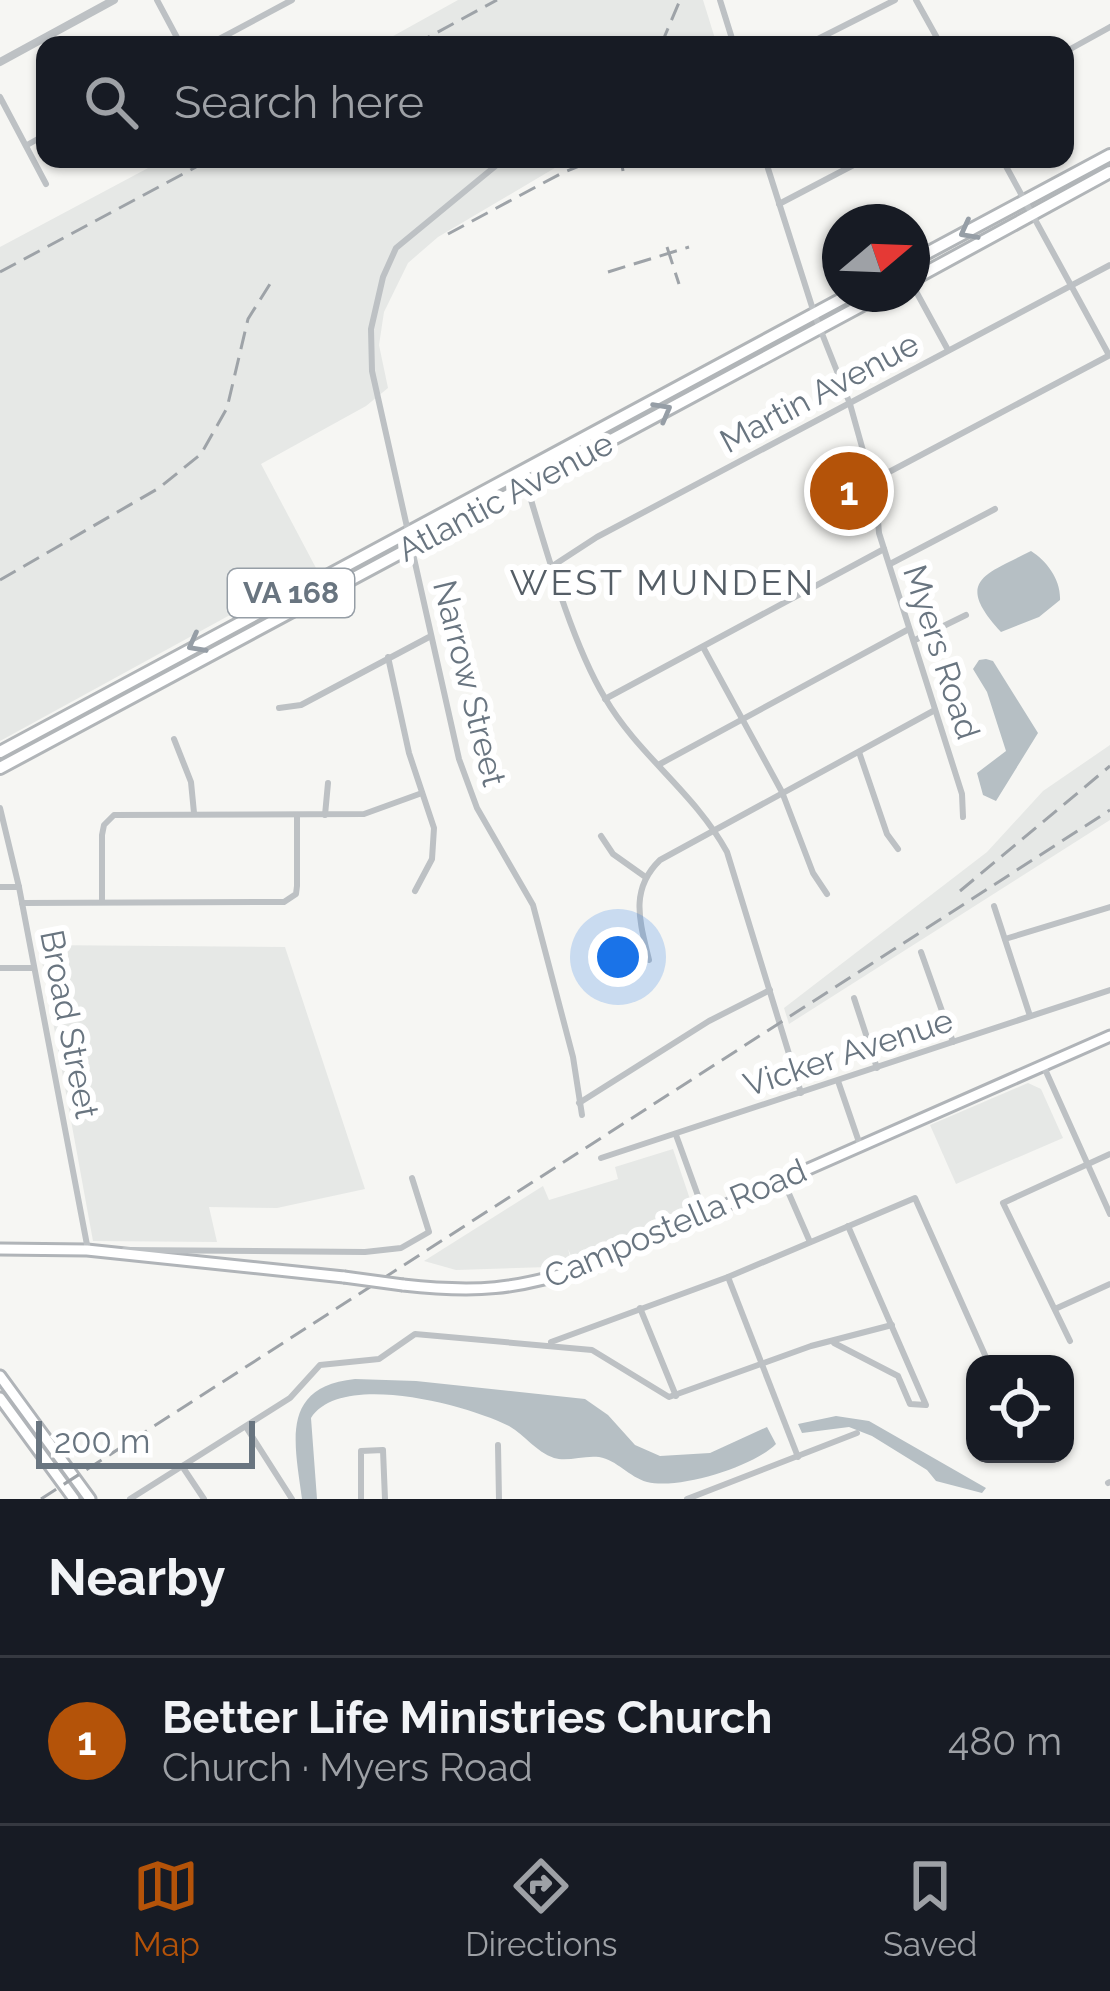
<!DOCTYPE html>
<meta charset="utf-8">
<style>
:root{--surface:#171b24;--page:#242831;--text:#f1f3f6;--muted:#9ea1a6;--line:#363941;--accent:#b45309}
body{margin:0;font-family:Raleway,sans-serif;background:var(--page);color:var(--text)}
.controls{position:absolute;right:36px;bottom:36px;display:grid;overflow:hidden;border-radius:24px;box-shadow:0 3px 9px #0004}
.controls button{width:108px;height:108px;display:grid;place-items:center;padding:0;border:0;border-bottom:3px solid var(--line);background:var(--surface);color:var(--text);font:60px sans-serif}
.compass{position:absolute;left:822px;top:204px;width:108px;height:108px;border-radius:50%;background:var(--surface);box-shadow:0 3px 9px #0004;rotate:71deg}
.scale{position:absolute;left:36px;bottom:30px;width:219px;box-sizing:border-box;padding-left:12px;border:6px solid #697580;border-top:0;font-size:33px;line-height:42px;white-space:nowrap;color:#697580;-webkit-text-stroke:9px #fff;paint-order:stroke}
.you{position:absolute;left:618px;top:957px;width:42px;height:42px;margin:-30px;border:9px solid #fff;border-radius:50%;background:#1a73e8;box-shadow:0 0 0 18px #1a73e833}
.badge{display:grid;place-items:center;width:78px;height:78px;border-radius:50%;background:var(--accent);color:#fff;font-size:39px;font-weight:700}
.pin{position:absolute;translate:-50% -50%;border:6px solid #fff;box-shadow:0 3px 12px #0006}
.list{margin:0;padding:0;list-style:none}
h2{display:flex;justify-content:space-between;align-items:center;height:156px;margin:0;padding:0 48px;font-size:51px}
h2 small{font-size:39px;font-weight:400;color:var(--muted)}
.list li{display:grid;grid-template-columns:78px 1fr auto;gap:36px;align-items:center;box-sizing:border-box;height:168px;padding:0 48px;border-top:3px solid var(--line)}
.list b{display:block;font-size:45px;white-space:nowrap}
.list p{margin:0;font-size:39px;white-space:nowrap;color:var(--muted)}
.list em{font-size:39px;font-style:normal;color:var(--muted)}
.icon{flex:none;width:66px;height:66px;fill:none;stroke:currentColor;stroke-width:2;stroke-linecap:round;stroke-linejoin:round}
.map{position:relative;flex:none;width:1110px;height:1499px;overflow:hidden}
.search{position:absolute;background:var(--surface);box-shadow:0 3px 9px #0004;left:36px;right:36px;top:36px;height:132px;display:flex;align-items:center;gap:30px;box-sizing:border-box;padding:0 42px;border-radius:24px;color:var(--muted);font-size:45px}
.sheet{height:324px;background:var(--surface)}
nav{display:flex;justify-content:space-around;align-items:center;box-sizing:border-box;height:168px;border-top:3px solid var(--line);background:var(--surface);font-size:33px;color:var(--muted)}
nav a{display:grid;justify-items:center;gap:6px}
nav .on{color:var(--accent)}
.map>svg:first-child{display:block}
</style>
<div class="map">
<svg width="1110" height="1499" viewBox="0 0 1110 1499">
<rect width="100%" height="100%" fill="#f6f6f3"/>
<g fill="#e6e8e6">
<path d="M458,0H703L717,45H377Z"/>
<path d="M165,159H570L438,237L408,263L384,312L379,345L388,388L366,406L261,464L316,568L0,741V247Z"/>
<path d="M1110,745V820L789,1024L784,1008L987,852L1043,791Z"/>
<path d="M39,945L285,947L365,1189L277,1208L209,1207L217,1242L93,1241Z"/>
<path d="M1028,1083L1041,1089L1063,1138L956,1184L930,1125Z"/>
<path d="M673,1149L694,1211L611,1248L573,1260L568,1249L571,1260L548,1267L456,1270L424,1261L543,1186L549,1200L618,1179L615,1167Z"/>
</g>
<g fill="#b6bfc4">
<path d="M1031,551C1047,561 1061,580 1060,600L1039,617L1001,632C954,581 984,575 1031,551Z"/>
<path d="M986,659L993,661L1038,733L996,801L983,795L977,773L1006,751L987,692L973,669L979,660Z"/>
<path d="M355,1379L416,1381L585,1399L608,1415L635,1445L660,1456L710,1453L767,1427L776,1444C753,1467 679,1490 647,1482C629,1477 617,1460 599,1457C584,1455 568,1462 554,1458C536,1452 525,1435 509,1426C467,1405 341,1371 311,1418L317,1499H302C295,1444 279,1387 355,1379Z"/>
<path d="M836,1416L869,1421L986,1488L982,1493L936,1481L927,1470L872,1436L849,1427L802,1433L798,1424Z"/>
</g>
<g fill="none" stroke-linecap="round" stroke-linejoin="round">
<defs>
<g id="secondary">
<path d="M0,1249L87,1250L344,1277"/>
<path d="M403,1285C476,1293 515,1290 586,1267L1110,1036"/>
<path d="M0,1376L90,1499"/>
<path d="M0,1398L74,1499"/>
</g>
<g id="primary">
<path d="M912,261L1110,155"/>
<path d="M912,280L1110,172"/>
<path d="M0,752L851,294"/>
<path d="M0,768L883,294"/>
</g>
</defs>
<use href="#secondary" stroke="#b0b4b8" stroke-width="15"/>
<use href="#primary" stroke="#b1b5b8" stroke-width="16"/>
<g stroke="#bdc1c4" stroke-width="6">
<path d="M157,0L181,45"/>
<path d="M720,0L734,45"/>
<path d="M916,0L941,45"/>
<path d="M208,45L292,0"/>
<path d="M806,45L895,0"/>
<path d="M1065,52L1110,27"/>
<path d="M0,97L46,184"/>
<path d="M27,145L45,135"/>
<path d="M504,159L396,248L383,277L371,329L372,371L459,759L477,808L533,905L573,1057L582,1115"/>
<path d="M765,159L815,316L850,404L876,497L879,533L962,794L963,817"/>
<path d="M1002,159L1109,355"/>
<path d="M779,204L865,159"/>
<path d="M912,284L948,350"/>
<path d="M522,470C543,538 569,638 605,698C638,755 695,793 727,852L801,1093"/>
<path d="M872,481L1110,355"/>
<path d="M890,564L995,509"/>
<path d="M554,565L597,537L1110,265"/>
<path d="M915,640L966,615"/>
<path d="M703,647L782,792L813,873L827,894"/>
<path d="M388,657L409,753L434,828L432,859L415,891"/>
<path d="M605,699L884,549"/>
<path d="M279,708L301,705L431,636"/>
<path d="M174,739L191,782L194,813"/>
<path d="M859,752L887,834L898,849"/>
<path d="M660,764L909,629"/>
<path d="M0,808L19,887L88,1250"/>
<path d="M325,815L328,783"/>
<path d="M601,836L613,854L644,876"/>
<path d="M0,887H19"/>
<path d="M102,902V835L104,825L114,815L364,814L422,793"/>
<path d="M22,903L284,902L296,894L297,886V815"/>
<path d="M994,906L1030,1016"/>
<path d="M1005,939L1110,907"/>
<path d="M921,952L953,1042"/>
<path d="M649,960C640,922 629,890 660,860L935,710"/>
<path d="M0,968H34"/>
<path d="M854,998L877,1068"/>
<path d="M1044,1067L1110,1214"/>
<path d="M838,1081L860,1145"/>
<path d="M579,1103L709,1021L770,990"/>
<path d="M676,1135L705,1215"/>
<path d="M601,1158L1110,990"/>
<path d="M783,1180L810,1242"/>
<path d="M125,1250L365,1252L401,1248L429,1232L412,1178"/>
<path d="M728,1277L798,1457"/>
<path d="M640,1308L676,1396"/>
<path d="M1055,1309L1110,1284"/>
<path d="M1070,1341L1003,1203L1110,1154"/>
<path d="M551,1342L728,1277L915,1198L989,1364"/>
<path d="M834,1343L898,1376L910,1404L926,1405L848,1226"/>
<path d="M246,1427L292,1499"/>
<path d="M498,1445L499,1499"/>
<path d="M182,1466L204,1499"/>
<path d="M1108,1483L1110,1482"/>
<path d="M130,1499L290,1398L320,1365L379,1359L415,1334L592,1350L669,1397L811,1346L892,1325"/>
<path d="M361,1499V1451L383,1450L385,1499"/>
<path d="M687,1499L857,1433"/>
</g>
<path stroke="#bdc1c4" stroke-width="8" d="M0,62L114,0"/>
<use href="#secondary" stroke="#fff" stroke-width="9"/>
<use href="#primary" stroke="#fff" stroke-width="10"/>
<g stroke="#9ea3a8" stroke-width="3" stroke-dasharray="18 9" stroke-linecap="butt">
<path d="M414,45L497,0"/>
<path d="M661,45L680,0"/>
<path d="M621,159L623,171"/>
<path d="M639,159L641,166"/>
<path d="M448,234L562,173L597,159"/>
<path d="M667,247L679,284"/>
<path d="M0,272L211,159"/>
<path d="M608,272L689,247"/>
<path d="M0,580L159,488L201,454L227,408L248,319L270,284"/>
<path d="M960,891L1110,766"/>
<path d="M41,1499L1110,810"/>
</g>
<defs>
<path id="secondary-bridge" d="M344,1277L403,1285"/>
</defs>
<use href="#secondary-bridge" stroke="#b0b4b8" stroke-width="15" stroke-linecap="butt"/>
<use href="#secondary-bridge" stroke="#fff" stroke-width="9"/>
</g>
<defs><path id="oneway-chevron" d="M-2-3.5L2.5 0L-2 3.5" fill="none" stroke-width="1.6" stroke-linecap="round" stroke-linejoin="round" transform="scale(3)"/></defs>
<g stroke="#969ea6">
<use href="#oneway-chevron" transform="translate(968 231) rotate(152)"/>
<use href="#oneway-chevron" transform="translate(663 411) rotate(-29)"/>
<use href="#oneway-chevron" transform="translate(196 644) rotate(152)"/>
</g>
<g text-anchor="middle" stroke-width="12" stroke-linejoin="round" paint-order="stroke">
<rect fill="#fff" stroke="#969ea6" stroke-width="3" x="228" y="569" width="126" height="48" rx="9"/>
<g font-size="30" font-weight="bold" fill="#697580">
<text x="291" y="603">VA 168</text>
</g>
<g font-size="33" fill="#697580" stroke="#fff">
<text transform="translate(819 392) rotate(-28)" y="12">Martin Avenue</text>
<text transform="translate(505 496) rotate(-28)" y="12">Atlantic Avenue</text>
<text transform="translate(942 652) rotate(72)" y="12">Myers Road</text>
<text transform="translate(470 683) rotate(76)" y="12">Narrow Street</text>
<text transform="translate(70 1024) rotate(79)" y="12">Broad Street</text>
<text transform="translate(848 1052) rotate(-18)" y="12">Vicker Avenue</text>
<text transform="translate(675 1223) rotate(-23)" y="12">Campostella Road</text>
</g>
<g font-size="36" letter-spacing="3" fill="#555e66" stroke="#fff">
<text x="663" y="595">WEST MUNDEN</text>
</g>
</g>
</svg>
<div class="controls">
<button><svg class="icon" aria-label="locate" viewBox="0 0 24 24"><circle cx="12" cy="12" r="6"/><path d="M12 2v4M12 18v4M2 12h4M18 12h4"/></svg></button>
</div>
<svg class="compass" viewBox="-18 -18 36 36"><path d="M0-13l5 13h-10z" fill="#e53935"/><path d="M0 13l5-13h-10z" fill="#9ea1a6"/></svg>
<div class="scale">200 m</div>
<div class="you"></div>
<div class="pin badge" style="left:849px;top:491px">1</div>
<div class="search"><svg class="icon" aria-label="search" viewBox="0 0 24 24"><circle cx="10" cy="10" r="6"/><path d="M15 15l6 6"/></svg>Search here</div>
</div>
<section class="sheet">
<h2>Nearby<small></small></h2>
<ul class="list">
<li><span class="badge">1</span><div><b>Better Life Ministries Church</b><p>Church · Myers Road</p></div><em>480 m</em></li>
</ul>
</section>
<nav>
<a class="on"><svg class="icon" aria-label="map" viewBox="0 0 24 24"><path d="M3 6l6-2 6 2 6-2v14l-6 2-6-2-6 2zM9 4v14M15 6v14"/></svg>Map</a>
<a><svg class="icon" aria-label="directions" viewBox="0 0 24 24"><path d="M12 3l9 9-9 9-9-9zM9 14v-3h6M13 9l2 2-2 2"/></svg>Directions</a>
<a><svg class="icon" aria-label="saved" viewBox="0 0 24 24"><path d="M7 4h10v16l-5-4-5 4z"/></svg>Saved</a>
</nav>
